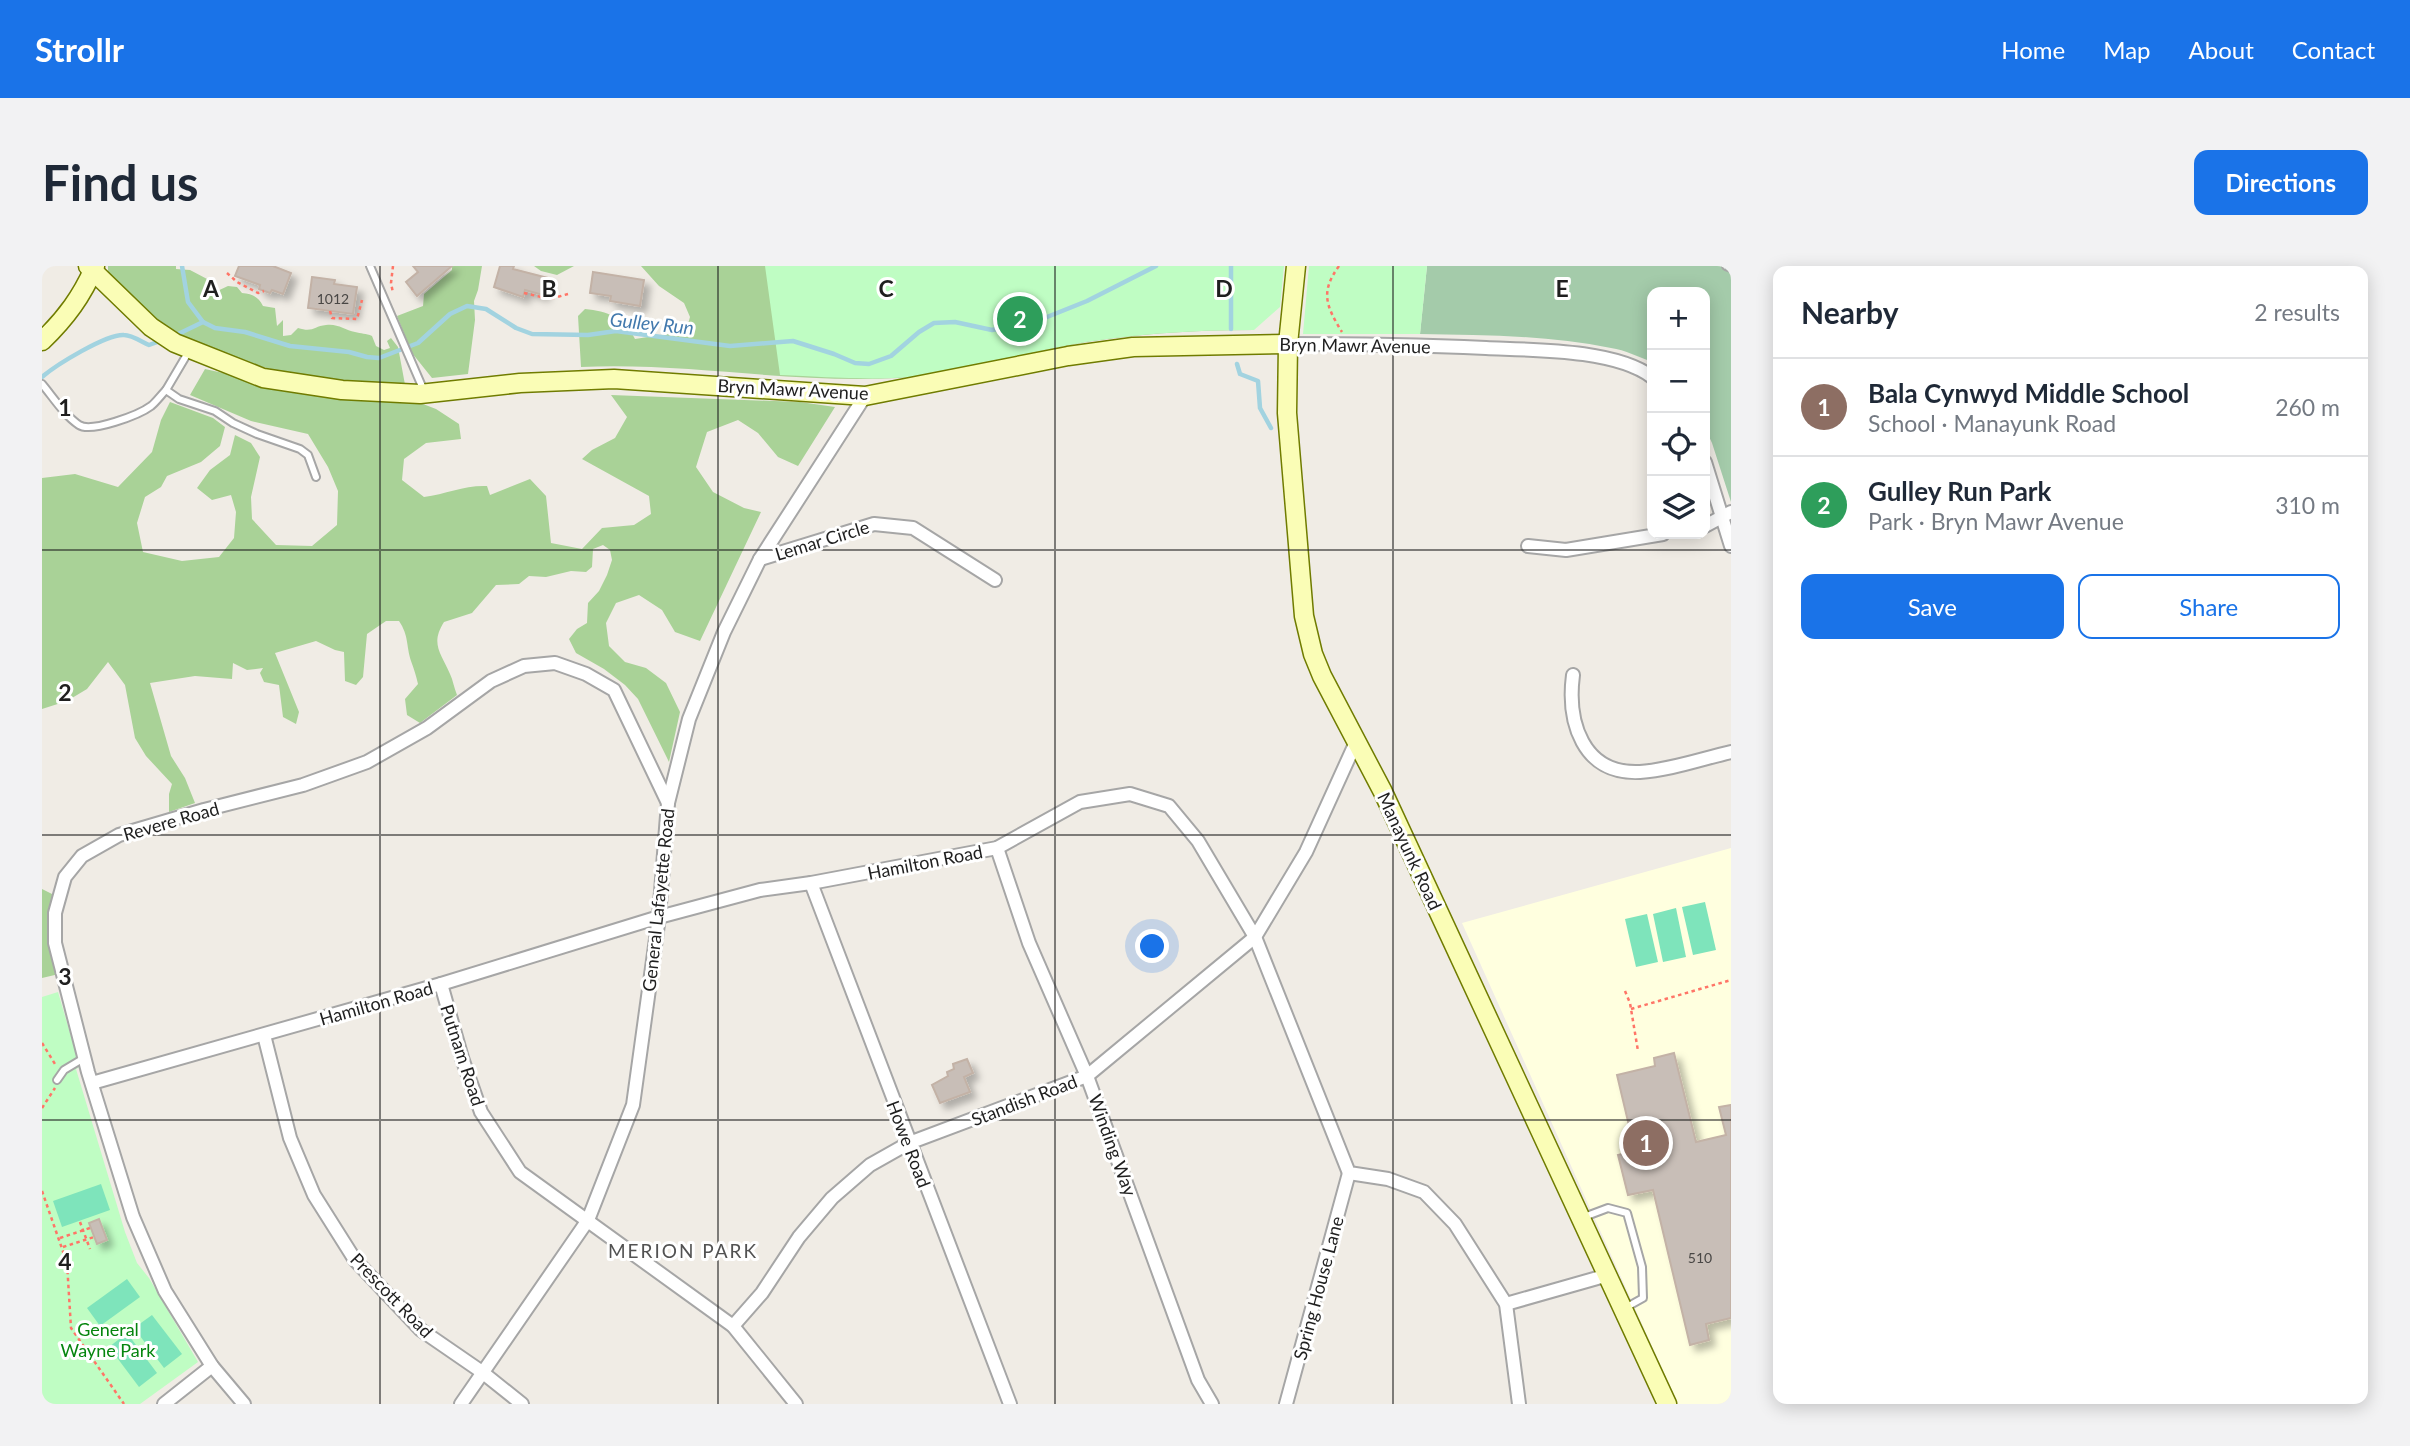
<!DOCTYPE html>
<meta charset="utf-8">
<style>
:root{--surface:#fff;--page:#f2f2f3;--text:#1f2937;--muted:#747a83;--line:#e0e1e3;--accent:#1a73e8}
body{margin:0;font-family:Lato,sans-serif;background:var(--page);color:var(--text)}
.controls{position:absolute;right:21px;top:21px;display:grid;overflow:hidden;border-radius:14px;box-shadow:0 4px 18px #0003}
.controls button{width:63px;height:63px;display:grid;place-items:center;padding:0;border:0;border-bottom:2px solid var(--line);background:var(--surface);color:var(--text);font:35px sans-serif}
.you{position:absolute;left:1111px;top:681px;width:24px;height:24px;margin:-18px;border:5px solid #fff;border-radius:50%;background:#1a73e8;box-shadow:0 0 0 10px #1a73e833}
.badge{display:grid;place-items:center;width:46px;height:46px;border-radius:50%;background:var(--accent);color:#fff;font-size:23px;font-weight:700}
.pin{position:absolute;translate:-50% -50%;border:4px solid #fff;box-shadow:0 2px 7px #0006}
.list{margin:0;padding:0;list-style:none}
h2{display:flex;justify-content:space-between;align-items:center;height:91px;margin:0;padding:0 28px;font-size:30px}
h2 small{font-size:23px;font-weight:400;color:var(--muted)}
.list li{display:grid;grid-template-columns:46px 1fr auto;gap:21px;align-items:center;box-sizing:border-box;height:98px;padding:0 28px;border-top:2px solid var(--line)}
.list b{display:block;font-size:26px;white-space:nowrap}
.list p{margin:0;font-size:23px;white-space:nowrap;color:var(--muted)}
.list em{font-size:23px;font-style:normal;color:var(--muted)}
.actions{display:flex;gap:14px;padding:21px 28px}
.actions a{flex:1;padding:16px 0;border:2px solid var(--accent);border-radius:14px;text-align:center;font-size:24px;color:var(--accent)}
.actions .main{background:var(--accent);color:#fff}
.icon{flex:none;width:38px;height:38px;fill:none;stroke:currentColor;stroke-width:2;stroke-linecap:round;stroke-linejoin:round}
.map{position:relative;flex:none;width:1689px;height:1138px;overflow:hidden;border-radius:14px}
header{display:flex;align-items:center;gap:42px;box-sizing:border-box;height:98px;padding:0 35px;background:var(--accent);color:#fff}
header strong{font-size:33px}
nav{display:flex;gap:38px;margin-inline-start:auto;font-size:24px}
.intro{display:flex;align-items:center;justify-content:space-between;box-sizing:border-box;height:168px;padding:0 42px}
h1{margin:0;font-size:49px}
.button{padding:18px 32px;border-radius:14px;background:var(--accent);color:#fff;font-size:24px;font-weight:700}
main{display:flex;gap:42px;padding:0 42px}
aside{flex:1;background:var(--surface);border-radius:14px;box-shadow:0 4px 18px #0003}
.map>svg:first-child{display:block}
.education{fill:#ffffdf}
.forest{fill:#a9d297}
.cemetery{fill:#a4cbaa}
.park{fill:#bffdc3}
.pitch{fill:#7ee4bb}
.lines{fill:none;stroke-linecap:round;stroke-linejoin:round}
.stream{stroke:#a2d3e0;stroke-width:4.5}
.building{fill:#c8beb7;stroke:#c3b2a6;stroke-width:2;filter:url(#shadow)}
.lane-casing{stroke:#a6a6a6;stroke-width:10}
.street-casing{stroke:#a6a6a6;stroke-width:16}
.secondary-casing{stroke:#707c00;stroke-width:21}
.path{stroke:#ff7567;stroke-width:2.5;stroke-dasharray:3.5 3.5;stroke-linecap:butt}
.lane{stroke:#fff;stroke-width:6}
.street{stroke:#fff;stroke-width:12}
.secondary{stroke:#fafdb6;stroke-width:18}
.grid{fill:none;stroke:#1f1f1f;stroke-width:2;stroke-opacity:0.55}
.labels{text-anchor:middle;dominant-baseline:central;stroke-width:6;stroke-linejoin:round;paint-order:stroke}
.number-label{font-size:14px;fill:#494745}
.street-label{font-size:18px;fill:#1f1f1f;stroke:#fff}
.park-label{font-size:18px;fill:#05850e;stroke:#fff}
.water-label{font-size:19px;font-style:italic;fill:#4279ad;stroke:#fff}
.neighbourhood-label{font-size:19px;letter-spacing:2px;fill:#525252;stroke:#fff}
.grid-label{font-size:23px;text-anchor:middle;font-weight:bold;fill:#1f1f1f;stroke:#fff;stroke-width:6;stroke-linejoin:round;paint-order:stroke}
</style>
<header>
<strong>Strollr</strong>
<nav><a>Home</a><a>Map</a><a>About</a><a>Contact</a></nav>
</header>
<div class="intro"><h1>Find us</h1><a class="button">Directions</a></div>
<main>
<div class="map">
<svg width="1689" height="1138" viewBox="0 0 1689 1138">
<defs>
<filter id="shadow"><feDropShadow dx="6" dy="6" stdDeviation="3.5" flood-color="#0004"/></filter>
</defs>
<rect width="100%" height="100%" fill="#f0ece5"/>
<!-- education -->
<path class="education" d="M1689 582V1138H1636L1420 657Z"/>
<!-- forest -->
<g class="forest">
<path d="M66 0H134V3L148 4 167 14 168 25 171 27 186 20 195 21 200 27C210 28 216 30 221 40L233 42 235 60 241 54V70L249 69 256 62C271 67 272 60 284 59 295 57 303 64 313 66 319 68 324 67 330 70L334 80 342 84 348 82 345 75 349 72 356 81 364 124C277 115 182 103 109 51 93 40 79 23 66 10Z"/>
<path d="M410 0H440L436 24 432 35 433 54 426 108 390 112 370 87 355 50 381 40 382 28 410 4Z"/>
<path d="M492 0H532L515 9 499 5Z"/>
<path d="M599 0H1210L1212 64C1149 64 1085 68 1022 80 967 90 913 108 856 112 750 118 644 96 539 101L536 50 543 43C565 45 583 52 593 73L644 65 648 51 642 37 617 20Z"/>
<path d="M163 103 299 133 381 138 394 143 417 158 419 173 384 177 362 193 360 214 382 231C404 228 423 219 445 220L448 229 488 213 504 230 509 277 540 283 560 262 592 259 609 248 607 230 540 193 550 184 573 172 585 151 569 129 758 136 793 141 756 200 736 191 716 167 696 154 665 166 654 201 671 226 702 242 719 246 658 375 633 366 620 344 597 329 574 337 564 357 567 380 583 396 604 402 624 417 638 446 627 496 596 433 583 419 562 403 534 387 527 373 535 363 545 357 546 337 557 325 565 309 570 294 568 284 561 279 551 283 550 301 544 306 529 305 504 311 487 310 477 318 454 319 430 347 402 356C388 378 399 387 408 408 411 414 412 422 415 429L378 457 365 449 363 433 376 418C374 409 372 403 369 395 364 379 367 370 357 355H344L325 368 321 411 314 419 303 415 302 386 293 384 274 375 233 387 257 446 254 458 241 451 237 419 222 416 218 407 221 402 205 404 191 397 190 413 153 410 108 417 129 490 143 512 153 537 127 546V528L130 518 104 490 93 472 83 419 66 396 45 423 25 435 0 443V212L33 208 76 221 110 186 119 154 128 136 171 152 183 161 178 180 159 196 125 210 119 221 103 231 95 257 101 286 140 295 177 291 192 272 194 246 189 229 170 234 155 222 168 204 188 189 193 169 209 177 218 191 209 231 210 253 234 279 270 280 295 259 296 225 286 201 266 168 209 155 148 129Z"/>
<path d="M0 623 12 629 17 708 0 712Z"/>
</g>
<!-- cemetery -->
<path class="cemetery" d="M1385 0H1689V236L1670 177 1663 162V26H1610V96C1597 91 1583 84 1569 82 1506 69 1441 69 1378 68Z"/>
<!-- park -->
<g class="park">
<path d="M723 0H1242L1238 41 1212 64C1148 64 1084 68 1022 80 974 89 929 104 881 110 834 115 785 111 738 109Z"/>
<path d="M1267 0H1385L1378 68H1261Z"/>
<path d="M16 726 38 801 34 803 83 966 95 997 107 1012 156 1096 98 1138H0V731Z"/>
</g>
<!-- pitch -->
<g class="pitch">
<path d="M1663 636 1674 684 1651 689 1640 641Z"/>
<path d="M1634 642 1644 691 1621 696 1611 648Z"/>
<path d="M1605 648 1616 696 1594 701 1583 653Z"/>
<path d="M59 918 68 944 20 961 11 935Z"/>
<path d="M85 1013 98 1031 58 1060 45 1042Z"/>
<path d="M110 1049 140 1088 122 1102 92 1062Z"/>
<path d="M85 1067 115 1107 97 1121 67 1081Z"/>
</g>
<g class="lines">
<!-- stream -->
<g class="stream">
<path d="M140 0 146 36 161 56 173 62 203 66 248 80 307 86 325 91 337 92 376 77 408 48 425 40 444 43 474 62 490 68 546 69 574 65 688 80 751 75 792 88 813 97 827 98 849 90 877 66 892 57 913 56 950 64 995 55 1045 35 1114 0"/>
<path d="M1189 0V63"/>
<path d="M132 70 161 56"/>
<path d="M1195 98 1198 108 1216 115 1218 142 1229 162"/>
<path d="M0 111C14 99 64 68 82 69 90 69 100 76 107 79L121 74"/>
</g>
</g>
<!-- building -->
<g class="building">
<path d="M197 0H231L249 7 241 28 230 24 228 27 217 23 218 19 193 10Z"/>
<path d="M371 0H410L375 30 364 16 376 6Z"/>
<path d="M458 0H472L471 3 506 12 501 29 483 24 481 31 452 21Z"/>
<path d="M551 6 602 14 598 40 568 35 569 30 548 27Z"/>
<path d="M270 11 293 14 292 18 315 21 311 48 266 42Z"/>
<path d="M1632 787 1654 876 1684 869 1677 841 1689 839V1052L1664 1058 1667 1074 1648 1079 1611 924 1586 929 1576 889 1593 885 1575 809 1613 800 1612 792Z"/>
<path d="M925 793 931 807 922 811 928 826 898 837 890 819 906 810 905 806 912 803 911 798Z"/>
<path d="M57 953 65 974 55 978 47 957Z"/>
</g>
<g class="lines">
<!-- lane casing -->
<g class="lane-casing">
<g id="lane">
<path d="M328 0 382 125"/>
<path d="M1684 0 1689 2"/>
<path d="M147 85 124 124 137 133 173 145 191 157 215 168 258 183 266 189 274 211"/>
<path d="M0 118C11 131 22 149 37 159 49 167 97 149 109 140 114 136 119 129 124 124"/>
<path d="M15 814 22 804 42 792"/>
<path d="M1542 951 1566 942 1585 947 1600 1001 1601 1032 1583 1042"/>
</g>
</g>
<!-- street casing -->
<g class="street-casing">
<g id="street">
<path d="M1246 78C1312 78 1378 79 1444 82 1490 84 1573 83 1610 111"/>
<path d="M1663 196 1689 280"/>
<path d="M1663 260 1689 246"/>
<path d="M1486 280 1524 284 1621 268"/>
<path d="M718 293 832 258 871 262 953 314"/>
<path d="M1531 409C1525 455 1540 509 1598 506 1628 504 1659 493 1689 486"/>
<path d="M955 582 987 677 1045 810 1156 1114 1170 1138"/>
<path d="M769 617 968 1138"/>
<path d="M399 718 420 792 439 846 478 906 691 1060 754 1138"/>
<path d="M222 769 248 872 272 929 313 994 379 1064 440 1106 480 1138"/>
<path d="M50 817 399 718 617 651 718 624 769 617 955 582 1038 536 1088 528 1127 540 1156 575 1213 671 1307 907 1346 913 1382 926 1413 958 1464 1038 1477 1138"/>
<path d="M1464 1038 1566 1009"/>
<path d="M691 1060 720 1027 757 971 790 932 828 899 867 877 1045 810 1213 671 1264 586 1314 476"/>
<path d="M122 1138 170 1100"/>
<path d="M202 1138 170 1100 123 1025 91 951 46 806 13 677V647L23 611 40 590 77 569 162 544 261 519 325 496 385 462 449 415 482 400 513 397 544 408 572 424 626 537"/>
<path d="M419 1138 546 954 591 839 617 651 626 537 647 453 682 366 718 293 823 130"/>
<path d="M1244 1138 1307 907"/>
</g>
</g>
<!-- secondary casing -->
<g class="secondary-casing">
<g id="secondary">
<path d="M46 0 109 61 133 77 221 112 300 124 378 128 478 117 572 113 823 130 1026 90 1091 81 1246 78"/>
<path d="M1254 0 1246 78 1245 147 1262 350 1271 388 1280 410 1341 526 1625 1138"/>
<path d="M0 75C24 52 40 30 53 0"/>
</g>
</g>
<!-- path -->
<g class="path">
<path d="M351 0 349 17 351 27"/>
<path d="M1297 0C1278 26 1284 40 1300 66"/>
<path d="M185 7 195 16 216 27 222 25"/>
<path d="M482 27 508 33 526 28"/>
<path d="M288 45 290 52 315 53 320 34"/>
<path d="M1583 725 1588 737 1596 785"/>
<path d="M1589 743 1689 714"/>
<path d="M0 777 13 798"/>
<path d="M0 842 13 822"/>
<path d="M0 925 25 997 29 1062 82 1138"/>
<path d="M38 956 48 983"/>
<path d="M18 972 48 962"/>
<path d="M21 981 52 971"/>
</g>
<!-- lane -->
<use href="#lane" class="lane"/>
<!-- street -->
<use href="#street" class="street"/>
<!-- secondary -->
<use href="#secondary" class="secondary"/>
</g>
<!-- grid -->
<path class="grid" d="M338 0V1138M676 0V1138M1013 0V1138M1351 0V1138M0 284H1689M0 569H1689M0 854H1689"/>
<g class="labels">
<!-- number labels -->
<g class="number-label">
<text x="291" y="32">1012</text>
<text x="1658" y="991">510</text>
</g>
<!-- street labels -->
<g class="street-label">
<text transform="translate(1313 79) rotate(1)">Bryn Mawr Avenue</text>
<text transform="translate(751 123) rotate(3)">Bryn Mawr Avenue</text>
<text transform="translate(780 274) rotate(-17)">Lemar Circle</text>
<text transform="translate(129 555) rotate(-16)">Revere Road</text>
<text transform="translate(1368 585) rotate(65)">Manayunk Road</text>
<text transform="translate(883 596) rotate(-11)">Hamilton Road</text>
<text transform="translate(616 634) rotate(-84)">General Lafayette Road</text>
<text transform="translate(334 737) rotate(-16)">Hamilton Road</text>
<text transform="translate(421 789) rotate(72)">Putnam Road</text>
<text transform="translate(982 834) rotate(-21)">Standish Road</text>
<text transform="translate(867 878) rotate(69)">Howe Road</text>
<text transform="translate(1071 879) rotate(70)">Winding Way</text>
<text transform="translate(1276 1022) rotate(-75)">Spring House Lane</text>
<text transform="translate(350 1029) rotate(46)">Prescott Road</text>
</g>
<!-- park labels -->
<g class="park-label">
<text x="66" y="1063">General<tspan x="66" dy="21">Wayne Park</tspan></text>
</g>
<!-- water labels -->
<g class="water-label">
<text transform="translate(610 57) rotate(6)">Gulley Run</text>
</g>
<!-- neighbourhood labels -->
<g class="neighbourhood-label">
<text x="641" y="984">MERION PARK</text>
</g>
</g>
<g class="grid-label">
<text x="169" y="31">A</text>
<text x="507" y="31">B</text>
<text x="844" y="31">C</text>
<text x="1182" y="31">D</text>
<text x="1520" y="31">E</text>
<text x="23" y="150">1</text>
<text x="23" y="435">2</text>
<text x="23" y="719">3</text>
<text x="23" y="1004">4</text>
</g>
</svg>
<div class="controls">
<button>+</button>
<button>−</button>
<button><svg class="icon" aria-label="locate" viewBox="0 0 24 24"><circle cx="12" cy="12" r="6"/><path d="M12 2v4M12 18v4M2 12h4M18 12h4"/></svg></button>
<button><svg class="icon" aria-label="layers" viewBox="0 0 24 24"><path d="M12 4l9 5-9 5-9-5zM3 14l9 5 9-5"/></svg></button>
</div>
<div class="you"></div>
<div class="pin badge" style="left:1604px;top:877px;background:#8d6e63">1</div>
<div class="pin badge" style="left:978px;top:53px;background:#2e9e5b">2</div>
</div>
<aside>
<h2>Nearby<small>2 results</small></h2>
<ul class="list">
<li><span class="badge" style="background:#8d6e63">1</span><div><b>Bala Cynwyd Middle School</b><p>School · Manayunk Road</p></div><em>260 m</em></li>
<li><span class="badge" style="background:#2e9e5b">2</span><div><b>Gulley Run Park</b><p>Park · Bryn Mawr Avenue</p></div><em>310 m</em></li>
</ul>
<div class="actions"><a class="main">Save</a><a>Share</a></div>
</aside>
</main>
